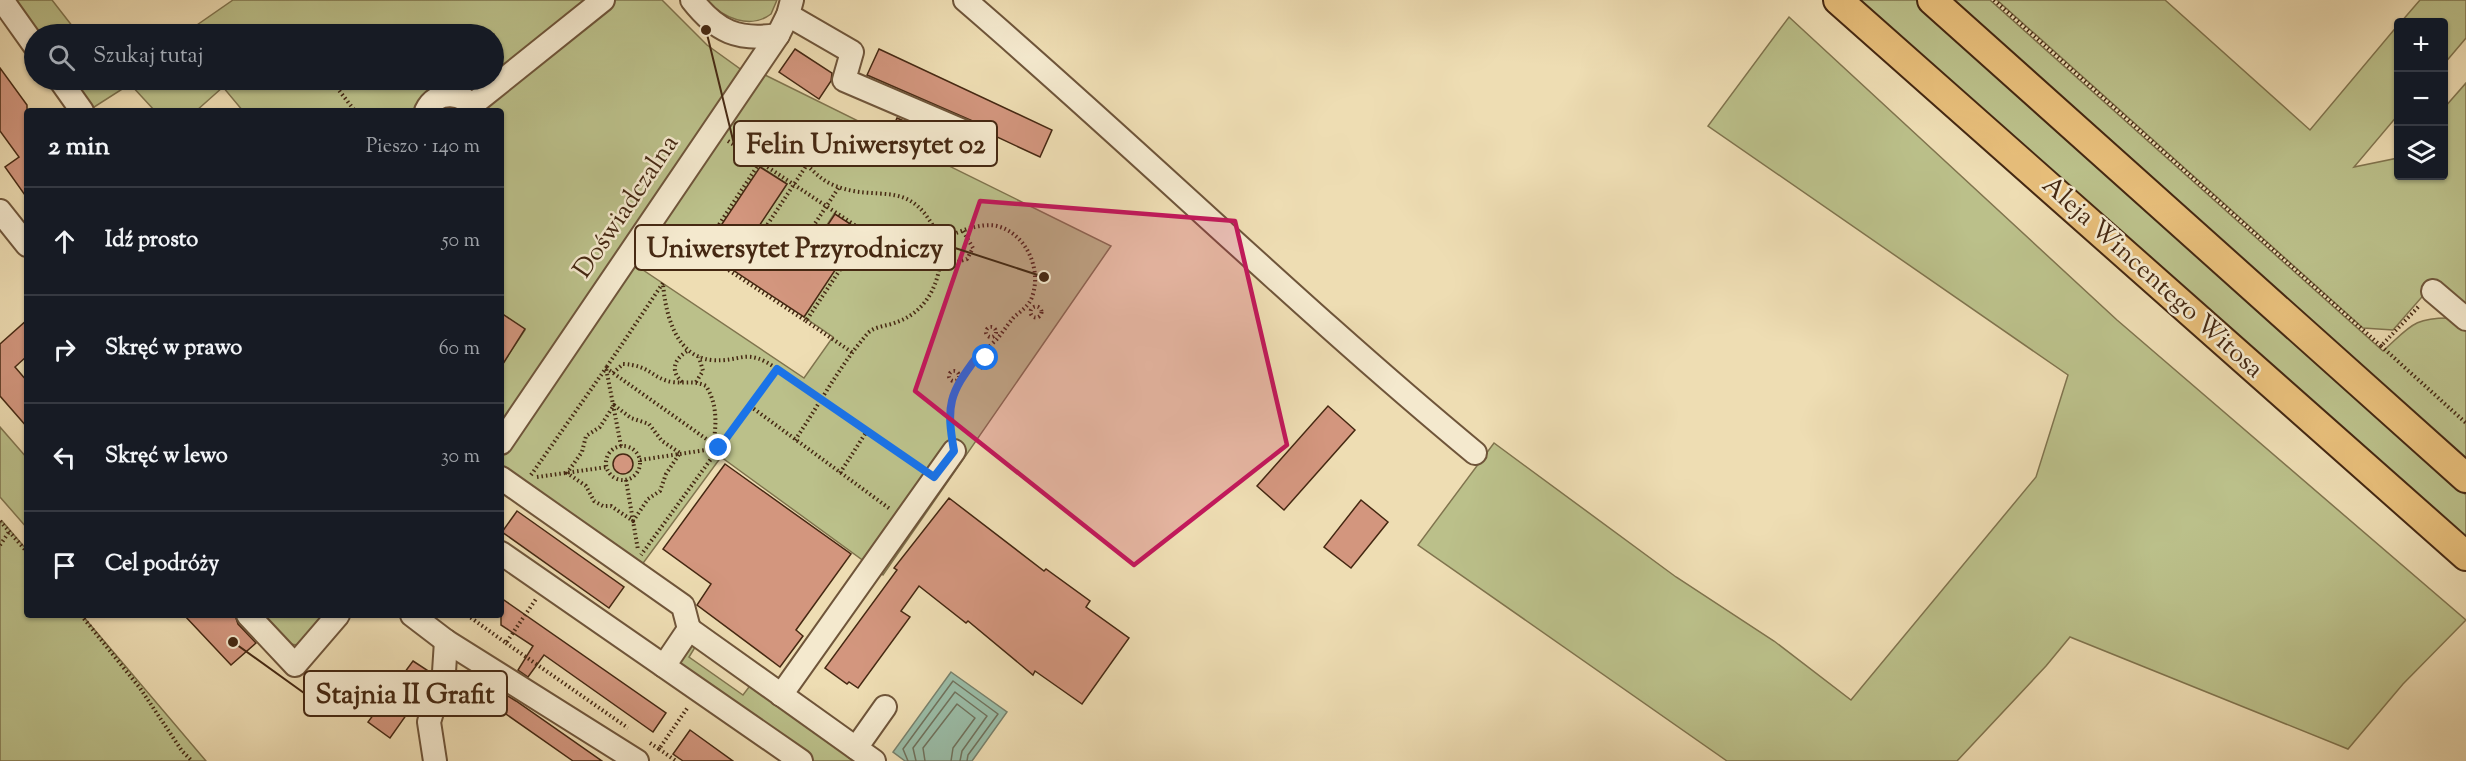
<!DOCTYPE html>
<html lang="pl">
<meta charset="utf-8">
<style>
:root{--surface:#171b24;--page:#242831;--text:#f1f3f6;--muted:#9ea1a6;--line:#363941}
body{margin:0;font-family:"Sorts Mill Goudy",serif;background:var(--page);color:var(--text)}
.controls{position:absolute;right:18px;top:18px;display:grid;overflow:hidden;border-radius:6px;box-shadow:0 2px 4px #0004}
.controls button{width:54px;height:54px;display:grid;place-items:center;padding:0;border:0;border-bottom:2px solid var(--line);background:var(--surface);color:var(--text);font:30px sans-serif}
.stop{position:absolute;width:18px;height:18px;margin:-14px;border:4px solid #1a73e8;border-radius:50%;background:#fff}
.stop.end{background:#1a73e8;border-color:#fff;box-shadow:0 2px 6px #0008}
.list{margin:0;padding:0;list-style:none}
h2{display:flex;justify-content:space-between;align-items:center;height:78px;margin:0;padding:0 24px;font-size:26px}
h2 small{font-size:20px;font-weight:400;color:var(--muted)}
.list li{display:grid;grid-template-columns:39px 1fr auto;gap:18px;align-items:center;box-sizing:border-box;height:108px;padding:0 24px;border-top:2px solid var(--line)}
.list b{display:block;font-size:22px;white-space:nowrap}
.list em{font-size:20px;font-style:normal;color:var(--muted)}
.icon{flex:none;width:33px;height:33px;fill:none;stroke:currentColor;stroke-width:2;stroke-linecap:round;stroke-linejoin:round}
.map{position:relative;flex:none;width:2466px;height:761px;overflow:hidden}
.search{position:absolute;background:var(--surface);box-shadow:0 2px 4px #0004;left:24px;top:24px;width:480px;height:66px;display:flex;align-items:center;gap:15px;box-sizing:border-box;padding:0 21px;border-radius:33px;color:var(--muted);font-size:22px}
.panel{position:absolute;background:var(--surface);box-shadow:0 2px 4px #0004;left:24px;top:108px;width:480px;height:510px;border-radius:6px}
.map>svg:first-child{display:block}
.green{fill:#bbc08a;stroke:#80744e;stroke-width:1.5}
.water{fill:#9abda8;stroke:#78816c;stroke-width:1.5}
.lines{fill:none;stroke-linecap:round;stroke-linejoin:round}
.shore{stroke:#70725d;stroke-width:1.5}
.building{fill:#d3967e;stroke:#452812;stroke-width:1.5}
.minor-casing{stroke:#6f553a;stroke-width:26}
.major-casing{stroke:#452812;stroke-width:32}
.path{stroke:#452812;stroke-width:4;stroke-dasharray:1.5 3;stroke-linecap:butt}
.minor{stroke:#f4e9ce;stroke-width:22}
.major{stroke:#e7be7a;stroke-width:28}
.route{stroke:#1a73e8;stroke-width:8}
.marked{fill:#c2185b;fill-opacity:0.2;stroke:#c2185b;stroke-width:4.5;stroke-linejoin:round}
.labels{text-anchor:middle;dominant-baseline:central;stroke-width:5;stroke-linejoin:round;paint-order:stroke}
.street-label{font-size:26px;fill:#452812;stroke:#f4e9ce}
.leader{fill:none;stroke:#452812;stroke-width:2}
.callout-dot{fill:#452812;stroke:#f4e9ce;stroke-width:2}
.callout{fill:#f4e9ce;stroke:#452812;stroke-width:2}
.callout-label{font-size:27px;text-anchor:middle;font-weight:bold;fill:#452812}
</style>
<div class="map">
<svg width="2466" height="761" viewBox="0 0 2466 761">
<rect width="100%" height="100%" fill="#eeddb3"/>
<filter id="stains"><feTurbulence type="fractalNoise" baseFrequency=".00333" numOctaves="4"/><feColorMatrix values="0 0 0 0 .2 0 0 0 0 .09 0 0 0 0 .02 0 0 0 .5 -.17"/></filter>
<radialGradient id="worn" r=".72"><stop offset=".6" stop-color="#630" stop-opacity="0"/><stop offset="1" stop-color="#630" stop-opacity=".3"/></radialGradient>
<!-- green -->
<g class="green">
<path d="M0 0H52L73 27 110 34H34V61L0 16Z"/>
<path d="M233 0H662L707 45 743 71 501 428V366L525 330 501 313V111H243L223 87 196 111H155L130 84 88 111H72L48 80H494V34H184Z"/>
<path d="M707 0H777L771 14C750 30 723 18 707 0Z"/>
<path d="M1856 0H1917L2466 495V540Z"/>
<path d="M1948 0H1990L2383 351C2410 327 2413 317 2452 318L2466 330V461Z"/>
<path d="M1997 0H2165L2310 130 2398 25V115L2354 167 2398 158V176H2444V108L2466 83V308L2435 282 2393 330 2363 328Z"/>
<path d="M2420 0H2466V38L2444 64V22H2401Z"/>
<path d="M1789 17 2117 320 2466 620 2403 684 2348 749 2070 637 2046 666 1957 761H1727L1418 545 1494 443 1676 577 1774 641 1851 700 2036 477 2068 375 1708 126Z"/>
<path d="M763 74 1111 246 883 575 721 457 641 566 501 466V457L634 264 804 378 833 337 804 317 860 231 834 214 798 270 751 238 787 184 761 167 704 251 661 222Z"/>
<path d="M0 427 27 458V528L0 497Z"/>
<path d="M2 521 27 550V615H82L206 761H0V524Z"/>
<path d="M258 615H329L299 645 288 644Z"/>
<path d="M697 644 689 657 743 695 752 683 863 761H812L674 665 688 645Z"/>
</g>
<!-- water -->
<path class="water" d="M951 672 1007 712 972 761H905L893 752Z"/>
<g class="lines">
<!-- shore -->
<g class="shore">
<path d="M908 761 903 749 953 681 998 714 968 755 967 761"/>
<path d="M916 761 913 748 955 692 987 716 962 751 960 761"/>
<path d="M925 761 923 748 957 704 975 718 953 748 951 761"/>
</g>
</g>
<!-- building -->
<g class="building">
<path d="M795 49 832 73 831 81 819 99 779 72Z"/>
<path d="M879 49 1052 130 1040 157 997 137 989 128 867 75Z"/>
<path d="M0 68 27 105V198L5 167 19 157 0 131Z"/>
<path d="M897 118 953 142 946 158 891 132Z"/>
<path d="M760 167 787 184 751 238 798 270 835 214 861 231 804 317 704 251Z"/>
<path d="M501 313 525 329 501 367Z"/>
<path d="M27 320V356L15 367 27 381V427L0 396V344Z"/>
<path d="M1328 406 1355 430 1284 510 1257 486Z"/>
<circle cx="623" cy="464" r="10"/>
<path d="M725 464 851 554 796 630 803 636 780 667 697 605 711 584 663 549Z"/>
<path d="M949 498 1044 571 1046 569 1090 601 1086 607 1129 638 1082 704 1035 671 1033 675 968 621 966 623 919 586 901 611 910 617 858 688 849 682 847 684 825 668 897 570 894 568Z"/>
<path d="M1361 500 1388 522 1351 568 1324 547Z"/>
<path d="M517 511 624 587 609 608 502 532Z"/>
<path d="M501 598 666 713 653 732 544 655 528 677 518 670 533 646 501 625Z"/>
<path d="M184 615H235L238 624 256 643 231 665Z"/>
<path d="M413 661 430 672 424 690 390 738 368 722Z"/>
<path d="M471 673 516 701 602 761H573L463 684Z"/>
<path d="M690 730 733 761H683L673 754Z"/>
</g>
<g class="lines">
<!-- minor casing -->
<g class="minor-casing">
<g id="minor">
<path d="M2 0 34 45"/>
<path d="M692 0C717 32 738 41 778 35"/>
<path d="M965 0C1137 148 1300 308 1475 453"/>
<path d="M788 15 852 52 844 80 984 140"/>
<path d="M60 80 82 111"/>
<path d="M472 105 603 0"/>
<path d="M426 111C436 89 465 91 475 111"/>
<path d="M0 211 27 245"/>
<path d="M2433 291 2466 319"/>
<path d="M501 443 778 35 788 15 792 0"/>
<path d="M501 478 683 606 689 629"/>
<path d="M501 553 801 761"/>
<path d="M248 615 295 665 338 615"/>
<path d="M412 615 446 641 637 761"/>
<path d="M664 666 689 629 874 761"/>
<path d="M781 695 954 451"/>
<path d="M856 748 885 707"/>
<path d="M435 761 429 722 444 672 446 641"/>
</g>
</g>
<!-- major casing -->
<g class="major-casing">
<g id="major">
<path d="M1838 0 2466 556"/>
<path d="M1932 0 2466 478"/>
</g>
</g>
<!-- path -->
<g class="path">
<path d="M1994 0 2381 346 2420 305"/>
<path d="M331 80 355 111"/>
<path d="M728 141 760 162"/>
<path d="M760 162 865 232 806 321 701 252Z"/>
<path d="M763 164 772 150 784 147C802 155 812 175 831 184 879 206 910 172 940 240"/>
<path d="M760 236 806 166"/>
<path d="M941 255 957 262 967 259 973 248 963 231"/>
<path d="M793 257 839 187"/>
<circle cx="1036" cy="312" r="5.5"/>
<path d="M806 321 853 353"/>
<circle cx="991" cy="332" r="5"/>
<path d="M2381 346 2466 423"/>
<circle cx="984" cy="363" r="5"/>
<circle cx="954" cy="376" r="5"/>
<path d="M613 373 623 364C650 365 653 379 672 382 685 384 694 380 706 386 717 403 717 424 713 444"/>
<path d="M682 382C669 370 675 358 689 350"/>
<path d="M696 382 703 371 699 357"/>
<path d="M614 405 631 418 649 424 662 441 680 453 666 474 660 491 648 499 633 521 611 506H603L594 501 586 486 567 473 582 452 586 436 600 427Z"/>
<path d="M750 406 890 509"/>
<path d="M795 440C819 405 840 365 868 333 875 326 888 326 897 322 931 310 944 274 940 240 955 233 980 222 997 226 1027 234 1042 270 1032 297 1029 306 1021 311 1014 317 1008 324 1003 332 997 339 969 366 944 390 951 432"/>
<path d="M621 446 606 368 663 283C665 312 675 356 711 360 742 363 745 346 777 369"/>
<circle cx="623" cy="463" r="17"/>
<path d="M640 460 719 448 641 555"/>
<path d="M840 473 867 431"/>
<path d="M531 475 606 368 719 448 777 369 920 467"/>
<path d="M537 477 607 467"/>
<path d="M626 480 638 550"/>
<path d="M0 521 27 552"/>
<path d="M0 545 9 532"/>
<path d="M81 615 140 688 182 751 192 761"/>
<path d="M467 615 506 643 536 599"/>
<path d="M506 643 628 728"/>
<path d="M650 743 659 749 688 707"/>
<path d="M659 749 676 761"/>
</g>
<!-- minor -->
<use href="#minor" class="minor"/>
<!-- major -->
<use href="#major" class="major"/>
</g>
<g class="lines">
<!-- route -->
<path class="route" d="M719 448 777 369 934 477 954 451C946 405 949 394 977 357L980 360 986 358"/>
</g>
<!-- marked area -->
<path class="marked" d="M980 201 1235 221 1287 445 1134 565 915 391Z"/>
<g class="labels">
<!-- street labels -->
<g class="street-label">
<text transform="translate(627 207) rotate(-56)">Doświadczalna</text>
<text transform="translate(2152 278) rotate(42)">Aleja Wincentego Witosa</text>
</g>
</g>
<!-- callouts -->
<path class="leader" d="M706 30L734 144M1044 277L955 248M233 642L304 693"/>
<g class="callout-dot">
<circle cx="706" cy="30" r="6"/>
<circle cx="1044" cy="277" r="6"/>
<circle cx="233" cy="642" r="6"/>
</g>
<g class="callout">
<rect x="734" y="121" width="263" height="45" rx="6"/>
<rect x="635" y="225" width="320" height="45" rx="6"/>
<rect x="304" y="671" width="203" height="45" rx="6"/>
</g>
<g class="callout-label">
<text x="866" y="153">Felin Uniwersytet 02</text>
<text x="795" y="257">Uniwersytet Przyrodniczy</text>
<text x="405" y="703">Stajnia II Grafit</text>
</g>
<rect width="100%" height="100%" filter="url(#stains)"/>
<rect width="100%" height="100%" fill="url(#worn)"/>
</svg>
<div class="controls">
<button>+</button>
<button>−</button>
<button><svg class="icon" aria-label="layers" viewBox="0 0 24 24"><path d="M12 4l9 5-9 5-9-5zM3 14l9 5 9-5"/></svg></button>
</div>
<div class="stop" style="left:986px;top:358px"></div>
<div class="stop end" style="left:719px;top:448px"></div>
<div class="search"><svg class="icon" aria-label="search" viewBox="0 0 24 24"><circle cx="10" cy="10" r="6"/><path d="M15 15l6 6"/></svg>Szukaj tutaj</div>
<section class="panel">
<h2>2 min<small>Pieszo · 140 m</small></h2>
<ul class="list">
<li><svg class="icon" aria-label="ahead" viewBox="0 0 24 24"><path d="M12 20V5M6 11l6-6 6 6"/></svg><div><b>Idź prosto</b></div><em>50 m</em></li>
<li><svg class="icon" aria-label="right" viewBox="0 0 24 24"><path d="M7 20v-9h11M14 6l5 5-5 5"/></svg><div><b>Skręć w prawo</b></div><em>60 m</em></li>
<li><svg class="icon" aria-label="left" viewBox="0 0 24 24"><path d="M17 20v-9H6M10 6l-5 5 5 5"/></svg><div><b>Skręć w lewo</b></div><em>30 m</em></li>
<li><svg class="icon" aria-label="arrive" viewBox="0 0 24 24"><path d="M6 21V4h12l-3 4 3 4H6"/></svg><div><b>Cel podróży</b></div></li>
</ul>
</section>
</div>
